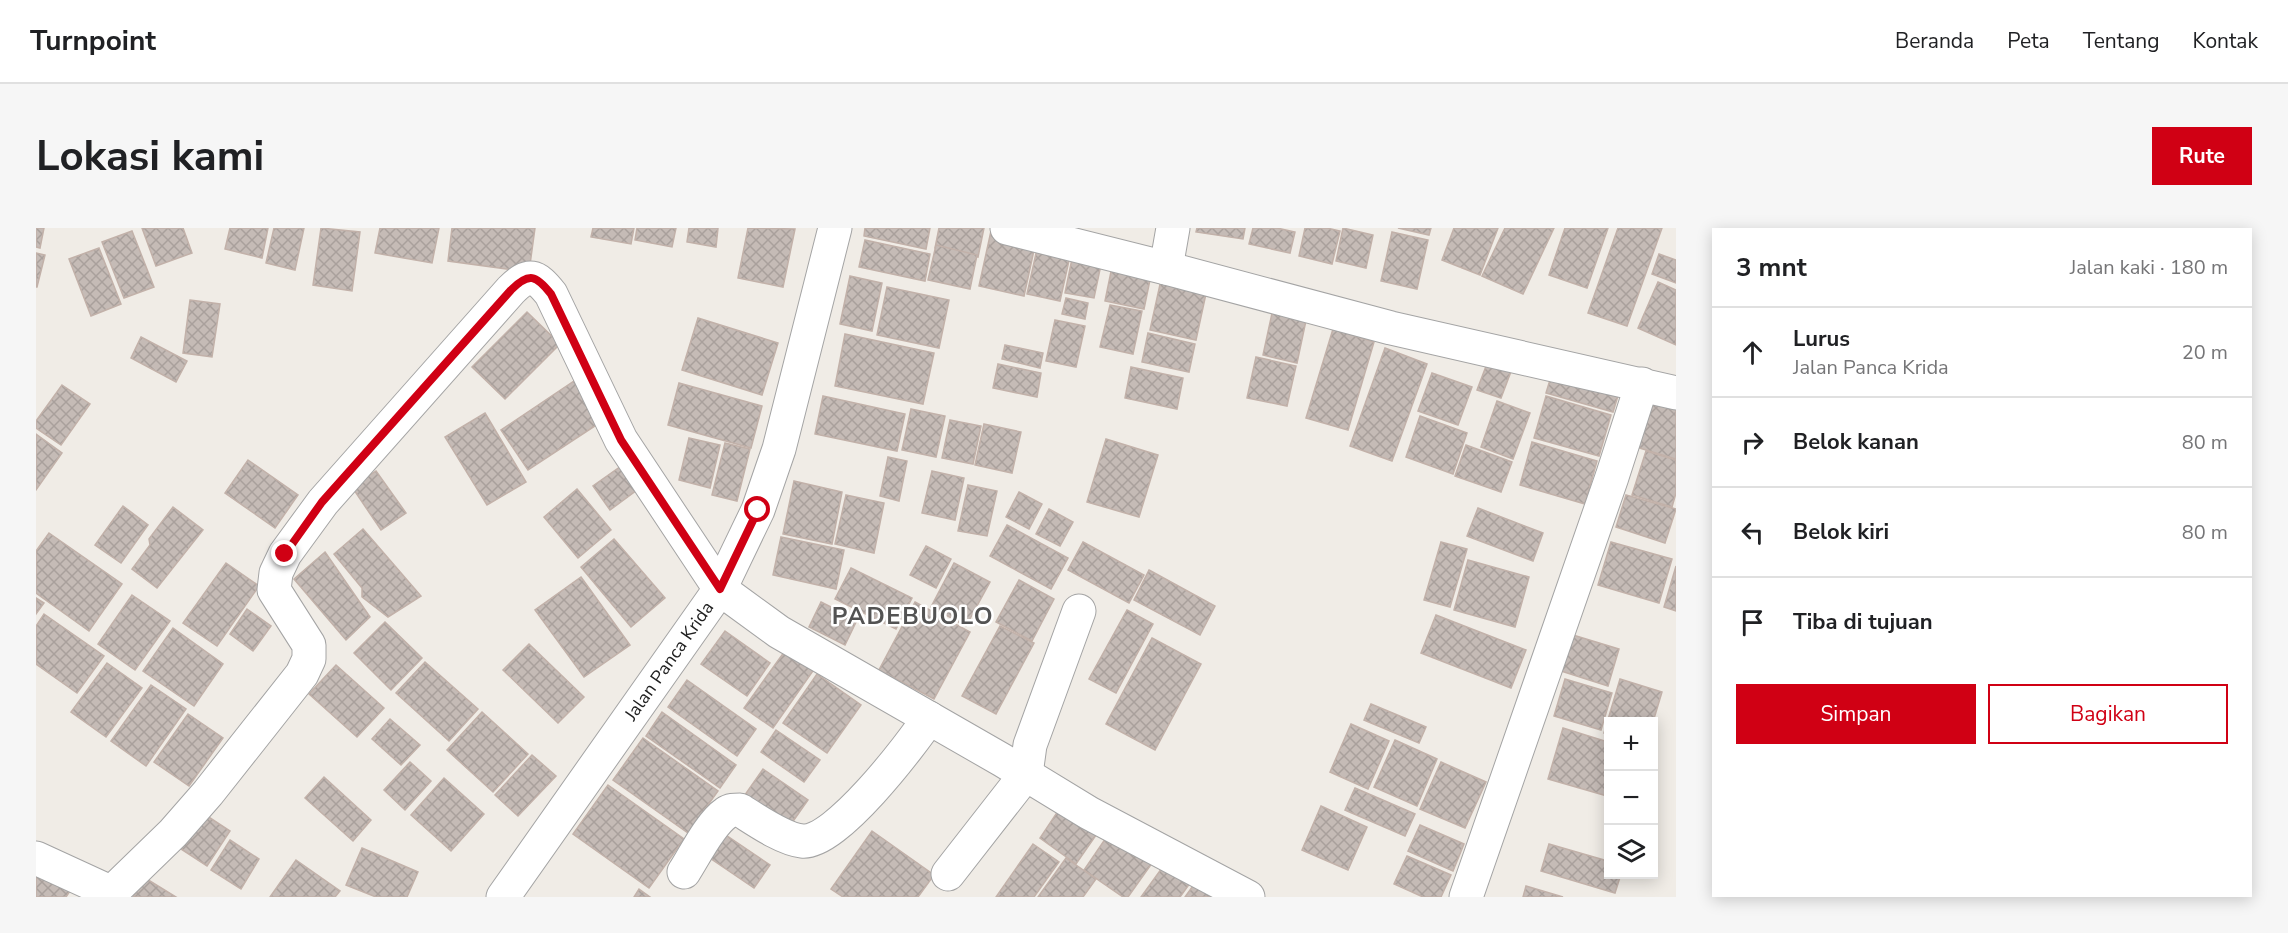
<!DOCTYPE html>
<html lang="id">
<meta charset="utf-8">
<style>
:root{--surface:#fff;--page:#f6f6f6;--text:#202124;--muted:#757577;--line:#e0e0e0;--accent:#d00014}
body{margin:0;font-family:"Nunito Sans",sans-serif;background:var(--page);color:var(--text)}
.controls{position:absolute;right:18px;bottom:18px;display:grid;overflow:hidden;border-radius:0px;box-shadow:0 3px 15px #0003}
.controls button{width:54px;height:54px;display:grid;place-items:center;padding:0;border:0;border-bottom:2px solid var(--line);background:var(--surface);color:var(--text);font:30px sans-serif}
.stop{position:absolute;width:18px;height:18px;margin:-14px;border:4px solid #d00014;border-radius:50%;background:#fff}
.stop.end{background:#d00014;border-color:#fff;box-shadow:0 2px 6px #0008}
.list{margin:0;padding:0;list-style:none}
h2{display:flex;justify-content:space-between;align-items:center;height:78px;margin:0;padding:0 24px;font-size:26px}
h2 small{font-size:20px;font-weight:400;color:var(--muted)}
.list li{display:grid;grid-template-columns:39px 1fr auto;gap:18px;align-items:center;box-sizing:border-box;height:90px;padding:0 24px;border-top:2px solid var(--line)}
.list b{display:block;font-size:22px;white-space:nowrap}
.list p{margin:0;font-size:20px;white-space:nowrap;color:var(--muted)}
.list em{font-size:20px;font-style:normal;color:var(--muted)}
.actions{display:flex;gap:12px;padding:18px 24px}
.actions a{flex:1;padding:14px 0;border:2px solid var(--accent);border-radius:0px;text-align:center;font-size:21px;color:var(--accent)}
.actions .main{background:var(--accent);color:#fff}
.icon{flex:none;width:33px;height:33px;fill:none;stroke:currentColor;stroke-width:2;stroke-linecap:round;stroke-linejoin:round}
.map{position:relative;flex:none;width:1640px;height:669px;overflow:hidden;border-radius:0px}
header{display:flex;align-items:center;gap:36px;box-sizing:border-box;height:84px;padding:0 30px;background:var(--surface);border-bottom:2px solid var(--line)}
header strong{font-size:28px}
nav{display:flex;gap:33px;margin-inline-start:auto;font-size:21px}
.intro{display:flex;align-items:center;justify-content:space-between;box-sizing:border-box;height:144px;padding:0 36px}
h1{margin:0;font-size:42px}
.button{padding:15px 27px;border-radius:0px;background:var(--accent);color:#fff;font-size:21px;font-weight:700}
main{display:flex;gap:36px;padding:0 36px}
aside{flex:1;background:var(--surface);border-radius:0px;box-shadow:0 3px 15px #0003}
.map>svg:first-child{display:block}
.building{fill:url(#building-cross-hatch);stroke:#c2b1a9;stroke-width:1.5}
.lines{fill:none;stroke-linecap:round;stroke-linejoin:round}
.street-casing{stroke:#a4a4a4;stroke-width:35}
.street{stroke:#fff;stroke-width:33}
.route{stroke:#d00014;stroke-width:8}
.labels{text-anchor:middle;dominant-baseline:central;stroke-width:5;stroke-linejoin:round;paint-order:stroke}
.street-label{font-size:18px;fill:#202020;stroke:#fff}
.district-label{font-size:24px;font-weight:bold;letter-spacing:1.5px;fill:#535353;stroke:#fff}
</style>
<header>
<strong>Turnpoint</strong>
<nav><a>Beranda</a><a>Peta</a><a>Tentang</a><a>Kontak</a></nav>
</header>
<div class="intro"><h1>Lokasi kami</h1><a class="button">Rute</a></div>
<main>
<div class="map">
<svg width="1640" height="669" viewBox="0 0 1640 669">
<defs>
<pattern id="building-cross-hatch" width="8" height="8" patternUnits="userSpaceOnUse" patternTransform="scale(1.5)"><rect width="8" height="8" fill="#c5bbb6"/><path d="M0 0l8 8M0 8l8-8" fill="none" stroke="#a9a09c"/></pattern>
</defs>
<rect width="100%" height="100%" fill="#f0ece6"/>
<!-- building -->
<g class="building">
<path d="M0 0H8L4 20 0 19Z"/>
<path d="M106 0H147L156 25 120 38Z"/>
<path d="M194 0H232L226 30 189 21Z"/>
<path d="M238 0H268L259 42 230 35Z"/>
<path d="M285 0 324 4 316 63 277 57Z"/>
<path d="M344 0H403L396 35 339 25Z"/>
<path d="M416 0H499L493 44 412 33Z"/>
<path d="M557 0H598L595 16 555 9Z"/>
<path d="M601 0H640L636 19 599 12Z"/>
<path d="M653 0H682L680 19 651 14Z"/>
<path d="M712 0 759 1 747 59 702 50Z"/>
<path d="M829 0H894L890 21 828 8Z"/>
<path d="M903 0H948L942 29 899 20Z"/>
<path d="M1161 0H1209L1207 11 1160 4Z"/>
<path d="M1217 0H1241L1259 4 1254 25 1213 16Z"/>
<path d="M1269 0H1291L1304 3 1296 36 1263 28Z"/>
<path d="M1307 0 1337 7 1330 40 1300 33Z"/>
<path d="M1362 0H1395L1393 7Z"/>
<path d="M1418 0H1462L1444 47 1406 32Z"/>
<path d="M1469 0H1518L1487 66 1446 48Z"/>
<path d="M1529 0H1572L1551 60 1513 47Z"/>
<path d="M1582 0H1626L1591 98 1552 85Z"/>
<path d="M96 3 118 59 88 70 66 14Z"/>
<path d="M955 3 1000 13 988 68 943 58Z"/>
<path d="M1356 4 1392 12 1381 61 1345 53Z"/>
<path d="M829 12 894 26 889 53 823 39Z"/>
<path d="M1003 12 1036 19 1024 73 991 66Z"/>
<path d="M900 17 941 27 934 61 892 52Z"/>
<path d="M63 20 85 76 55 88 33 31Z"/>
<path d="M1038 21 1067 27 1058 70 1029 65Z"/>
<path d="M0 25 9 27 1 59H0Z"/>
<path d="M1623 26 1640 32V55L1616 46Z"/>
<path d="M1077 34 1116 42 1108 81 1069 73Z"/>
<path d="M814 48 846 55 836 103 804 96Z"/>
<path d="M1125 52 1171 61 1160 112 1114 102Z"/>
<path d="M1622 54 1640 62V117L1602 100Z"/>
<path d="M851 59 913 72 903 120 841 107Z"/>
<path d="M1030 70 1052 75 1049 91 1026 86Z"/>
<path d="M154 72 184 76 176 129 147 125Z"/>
<path d="M1238 76 1272 83 1261 135 1227 127Z"/>
<path d="M1074 77 1106 83 1097 126 1064 119Z"/>
<path d="M491 84 524 116 469 171 436 139Z"/>
<path d="M662 90 742 115 726 167 646 142Z"/>
<path d="M1019 92 1049 98 1040 139 1010 133Z"/>
<path d="M1297 101 1338 114 1312 202 1270 190Z"/>
<path d="M1112 105 1159 116 1153 144 1106 134Z"/>
<path d="M809 106 898 125 887 176 799 158Z"/>
<path d="M105 109 151 133 140 154 95 130Z"/>
<path d="M969 117 1007 125 1004 140 966 131Z"/>
<path d="M1349 120 1391 136 1356 233 1314 218Z"/>
<path d="M1455 125 1479 133 1465 170 1441 162Z"/>
<path d="M1220 129 1260 138 1251 178 1211 170Z"/>
<path d="M962 136 1005 145 1001 169 957 160Z"/>
<path d="M1095 139 1147 150 1141 181 1089 170Z"/>
<path d="M1518 139 1585 158 1577 184 1510 165Z"/>
<path d="M1396 145 1436 159 1422 197 1382 183Z"/>
<path d="M541 151 568 192 492 242 465 202Z"/>
<path d="M643 155 726 178 715 220 632 197Z"/>
<path d="M26 157 54 176 25 217 0 200V193Z"/>
<path d="M1617 162 1640 169V231L1600 219Z"/>
<path d="M787 168 869 186 861 223 779 206Z"/>
<path d="M1510 168 1575 187 1563 228 1498 210Z"/>
<path d="M1461 173 1494 185 1477 231 1445 219Z"/>
<path d="M875 181 909 188 900 229 866 222Z"/>
<path d="M449 185 490 254 451 277 409 209Z"/>
<path d="M1384 188 1431 205 1417 246 1370 229Z"/>
<path d="M914 192 945 198 937 236 906 230Z"/>
<path d="M948 196 985 204 976 245 939 237Z"/>
<path d="M0 206 26 225 0 262Z"/>
<path d="M653 210 684 217 674 260 643 252Z"/>
<path d="M1070 211 1122 227 1103 289 1051 274Z"/>
<path d="M1496 214 1561 233 1549 276 1484 257Z"/>
<path d="M689 215 714 221 701 273 676 267Z"/>
<path d="M1430 217 1476 234 1465 264 1419 248Z"/>
<path d="M1610 223 1640 232V265L1636 279 1596 267Z"/>
<path d="M852 229 871 233 863 273 844 268Z"/>
<path d="M212 232 262 267 239 300 189 265Z"/>
<path d="M588 236 605 259 574 282 557 258Z"/>
<path d="M340 243 370 285 345 302 316 259Z"/>
<path d="M896 243 928 250 919 292 886 285Z"/>
<path d="M758 253 806 264 796 316 747 306Z"/>
<path d="M932 257 961 263 951 308 922 303Z"/>
<path d="M541 261 575 302 542 330 508 289Z"/>
<path d="M983 264 1006 276 993 301 970 289Z"/>
<path d="M810 267 848 275 838 325 799 316Z"/>
<path d="M1590 267 1640 281 1629 315 1580 299Z"/>
<path d="M87 278 112 297 85 335 59 317Z"/>
<path d="M137 279 167 302 121 360 96 341 114 317 113 311Z"/>
<path d="M1442 280 1507 305 1497 333 1431 308Z"/>
<path d="M1013 281 1037 294 1024 318 1000 306Z"/>
<path d="M971 297 1032 330 1015 361 954 328Z"/>
<path d="M327 301 385 368 352 389 326 369V360L298 326Z"/>
<path d="M13 305 86 356 53 403 0 365V323Z"/>
<path d="M745 309 808 322 800 361 737 347Z"/>
<path d="M578 311 629 370 595 399 545 339Z"/>
<path d="M1047 314 1108 347 1093 375 1032 342Z"/>
<path d="M1405 314 1431 321 1414 379 1388 372Z"/>
<path d="M1575 314 1636 331 1623 375 1562 357Z"/>
<path d="M890 318 915 331 900 360 874 347Z"/>
<path d="M289 324 334 389 310 412 258 351Z"/>
<path d="M1432 332 1493 349 1479 399 1418 382Z"/>
<path d="M190 335 223 358 181 418 147 395Z"/>
<path d="M918 335 954 354 930 398 895 379Z"/>
<path d="M1640 338V383L1628 379Z"/>
<path d="M815 340 876 370 860 401 799 371Z"/>
<path d="M1113 342 1179 378 1164 407 1098 372Z"/>
<path d="M545 349 594 417 548 449 499 382Z"/>
<path d="M983 352 1018 371 996 413 960 394Z"/>
<path d="M96 367 134 393 99 442 62 416Z"/>
<path d="M0 370 8 375 0 386Z"/>
<path d="M785 374 821 392 809 417 773 399Z"/>
<path d="M879 374 934 404 898 471 843 442Z"/>
<path d="M211 381 235 398 217 423 194 406Z"/>
<path d="M1091 382 1117 396 1080 465 1053 451Z"/>
<path d="M8 386 68 428 41 465 0 436V398Z"/>
<path d="M1400 387 1490 422 1475 460 1385 425Z"/>
<path d="M349 394 386 430 355 462 318 425Z"/>
<path d="M964 398 998 415 960 486 926 468Z"/>
<path d="M137 400 187 436 158 478 107 443Z"/>
<path d="M689 403 734 435 711 468 665 436Z"/>
<path d="M1537 407 1583 421 1572 458 1525 443Z"/>
<path d="M1116 410 1165 436 1119 522 1070 496Z"/>
<path d="M493 416 548 469 522 495 467 442Z"/>
<path d="M751 420 779 440 737 500 708 480Z"/>
<path d="M389 434 442 481 413 513 360 465Z"/>
<path d="M71 435 106 460 70 509 35 484Z"/>
<path d="M300 437 348 480 321 509 273 466Z"/>
<path d="M781 446 825 477 791 525 747 495Z"/>
<path d="M1529 451 1576 465 1565 502 1518 488Z"/>
<path d="M1584 451 1626 464 1617 494H1572V506L1568 505Z"/>
<path d="M651 452 720 501 701 528 632 479Z"/>
<path d="M115 457 150 481 110 538 75 513Z"/>
<path d="M1335 476 1390 499 1383 515 1328 492Z"/>
<path d="M446 484 492 526 457 564 411 522Z"/>
<path d="M626 484 700 537 684 560 610 508Z"/>
<path d="M152 486 187 510 153 558 118 534Z"/>
<path d="M354 491 384 517 365 537 336 511Z"/>
<path d="M1315 496 1353 513 1332 561 1294 544Z"/>
<path d="M1527 500 1572 514V562L1571 568 1512 551Z"/>
<path d="M740 502 784 532 768 554 725 524Z"/>
<path d="M607 510 682 563 652 605 577 552Z"/>
<path d="M1359 512 1401 531 1381 578 1338 559Z"/>
<path d="M496 527 520 548 482 588 459 567Z"/>
<path d="M374 534 395 553 369 582 348 562Z"/>
<path d="M1405 534 1450 554 1429 600 1384 581Z"/>
<path d="M727 541 772 572 751 602 706 571Z"/>
<path d="M288 549 335 592 317 613 269 570Z"/>
<path d="M408 550 448 586 415 623 375 587Z"/>
<path d="M572 557 648 611 613 660 537 606Z"/>
<path d="M1319 560 1379 586 1369 608 1309 582Z"/>
<path d="M1028 574 1065 600 1040 636 1004 610Z"/>
<path d="M1285 578 1331 599 1312 642 1266 622Z"/>
<path d="M168 586 194 603 171 638 145 621Z"/>
<path d="M1384 597 1428 616 1417 643 1372 623Z"/>
<path d="M1076 601 1119 631 1092 669H1087L1048 642Z"/>
<path d="M684 603 734 637 718 660 668 626Z"/>
<path d="M836 603 898 647 882 669H807L795 661Z"/>
<path d="M194 612 223 631 205 661 175 642Z"/>
<path d="M997 616 1023 634 998 669H960Z"/>
<path d="M1513 616 1572 633V646H1585L1579 665 1505 643Z"/>
<path d="M326 620 382 644 371 669H340L310 657Z"/>
<path d="M1371 628 1415 647 1405 669H1387L1358 656Z"/>
<path d="M1030 630 1060 651 1047 669H1002Z"/>
<path d="M260 632 304 663 299 669H234Z"/>
<path d="M1131 633 1157 651 1144 669H1105Z"/>
<path d="M0 642 34 663 30 669H0Z"/>
<path d="M1164 648 1182 669H1149Z"/>
<path d="M109 650 140 669H97Z"/>
<path d="M1490 658 1527 669H1487Z"/>
<path d="M603 661 614 669H598Z"/>
</g>
<g class="lines">
<!-- street casing -->
<g class="street-casing">
<g id="street">
<path d="M971 0 1130 40 1355 100 1640 165"/>
<path d="M1130 40 1137 0"/>
<path d="M0 630 74 664"/>
<path d="M648 644C659 627 674 596 690 585 694 582 699 582 704 582 720 592 747 611 766 613 799 617 875 517 893 490"/>
<path d="M912 646 990 546 994 517 1043 383"/>
<path d="M71 669 137 605 172 565 266 446 273 431V417L238 362 240 345 249 326 287 274 475 62C493 44 500 47 515 66L585 212 684 361 743 404 966 532 1053 585 1212 669"/>
<path d="M467 669 684 361 722 282 743 221 799 0"/>
<path d="M1430 669 1576 249 1606 156"/>
</g>
</g>
<!-- street -->
<use href="#street" class="street"/>
</g>
<g class="lines">
<!-- route -->
<path class="route" d="M249 326 286 274 475 62C493 44 500 47 515 66L585 212 684 361 722 282"/>
</g>
<g class="labels">
<!-- street labels -->
<g class="street-label">
<text transform="translate(633 433) rotate(-55)">Jalan Panca Krida</text>
</g>
<!-- district labels -->
<g class="district-label">
<text x="877" y="388">PADEBUOLO</text>
</g>
</g>
</svg>
<div class="controls">
<button>+</button>
<button>−</button>
<button><svg class="icon" aria-label="layers" viewBox="0 0 24 24"><path d="M12 4l9 5-9 5-9-5zM3 14l9 5 9-5"/></svg></button>
</div>
<div class="stop" style="left:722px;top:282px"></div>
<div class="stop end" style="left:249px;top:326px"></div>
</div>
<aside>
<h2>3 mnt<small>Jalan kaki · 180 m</small></h2>
<ul class="list">
<li><svg class="icon" aria-label="ahead" viewBox="0 0 24 24"><path d="M12 20V5M6 11l6-6 6 6"/></svg><div><b>Lurus</b><p>Jalan Panca Krida</p></div><em>20 m</em></li>
<li><svg class="icon" aria-label="right" viewBox="0 0 24 24"><path d="M7 20v-9h11M14 6l5 5-5 5"/></svg><div><b>Belok kanan</b></div><em>80 m</em></li>
<li><svg class="icon" aria-label="left" viewBox="0 0 24 24"><path d="M17 20v-9H6M10 6l-5 5 5 5"/></svg><div><b>Belok kiri</b></div><em>80 m</em></li>
<li><svg class="icon" aria-label="arrive" viewBox="0 0 24 24"><path d="M6 21V4h12l-3 4 3 4H6"/></svg><div><b>Tiba di tujuan</b></div></li>
</ul>
<div class="actions"><a class="main">Simpan</a><a>Bagikan</a></div>
</aside>
</main>
